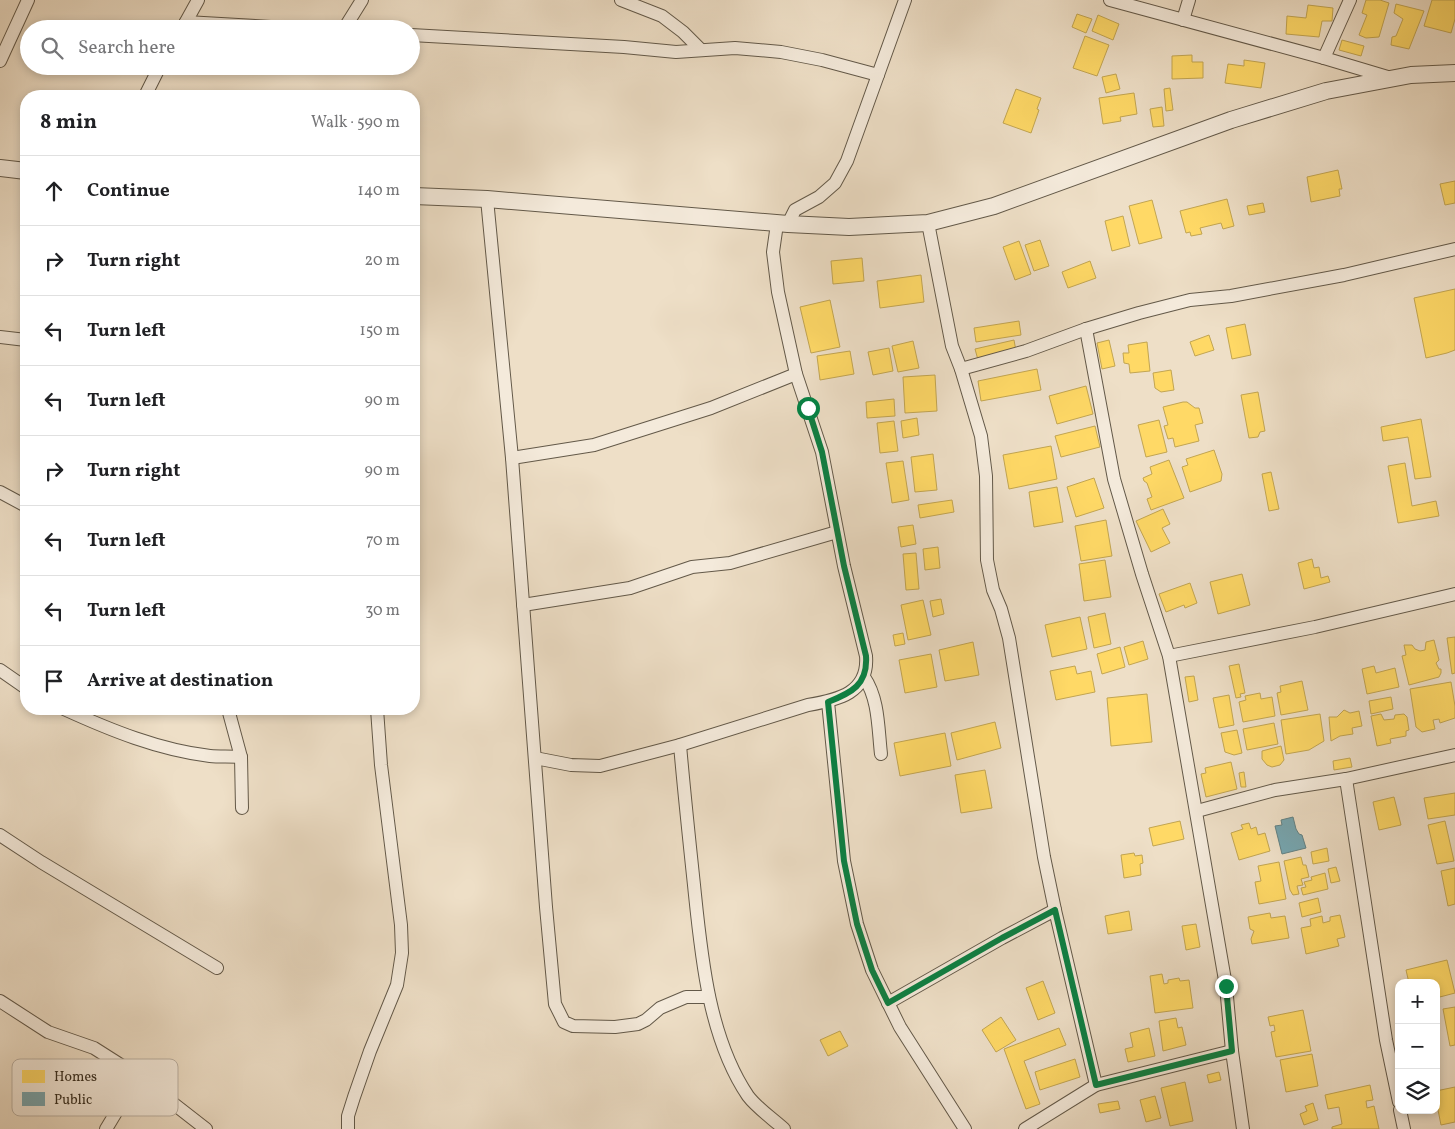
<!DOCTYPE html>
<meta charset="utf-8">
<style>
:root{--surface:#fff;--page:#f6f6f6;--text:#202124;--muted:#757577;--line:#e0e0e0}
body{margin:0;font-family:Vollkorn,serif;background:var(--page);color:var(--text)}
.controls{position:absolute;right:15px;bottom:15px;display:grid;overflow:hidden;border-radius:10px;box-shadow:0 2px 8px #0003}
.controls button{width:45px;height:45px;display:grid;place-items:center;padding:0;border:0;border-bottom:1px solid var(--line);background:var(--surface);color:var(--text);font:25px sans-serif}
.stop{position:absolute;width:15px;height:15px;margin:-11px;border:4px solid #0b8043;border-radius:50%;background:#fff}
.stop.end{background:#0b8043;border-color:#fff;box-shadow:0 1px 5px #0008}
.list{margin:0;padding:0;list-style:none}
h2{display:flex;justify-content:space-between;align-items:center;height:65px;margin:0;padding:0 20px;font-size:21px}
h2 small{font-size:16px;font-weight:400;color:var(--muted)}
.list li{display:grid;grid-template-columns:32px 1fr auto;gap:15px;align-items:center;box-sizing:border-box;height:70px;padding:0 20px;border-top:1px solid var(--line)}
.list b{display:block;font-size:19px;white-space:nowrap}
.list em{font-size:16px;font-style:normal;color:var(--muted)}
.icon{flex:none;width:28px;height:28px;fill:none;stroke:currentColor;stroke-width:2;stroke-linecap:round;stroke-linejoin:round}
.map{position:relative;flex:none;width:1455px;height:1129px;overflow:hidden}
.search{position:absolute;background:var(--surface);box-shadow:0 2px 8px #0003;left:20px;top:20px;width:400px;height:55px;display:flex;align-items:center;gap:12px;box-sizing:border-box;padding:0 18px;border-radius:28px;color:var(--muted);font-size:19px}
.panel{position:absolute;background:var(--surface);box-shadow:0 2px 8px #0003;left:20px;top:90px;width:400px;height:625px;border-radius:20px}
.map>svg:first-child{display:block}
.homes{fill:#ffd966;stroke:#c2a551}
.public{fill:#76a5af;stroke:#628184}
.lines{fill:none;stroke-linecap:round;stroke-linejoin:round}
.minor-casing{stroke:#635949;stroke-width:14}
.tertiary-casing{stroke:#635949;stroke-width:18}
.minor{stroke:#f4eadb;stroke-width:12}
.tertiary{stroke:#f4eadb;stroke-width:16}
.route{stroke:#0b8043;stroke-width:6}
.key{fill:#f4eadb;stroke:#bbb1a3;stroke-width:1}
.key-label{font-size:14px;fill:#352c1f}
</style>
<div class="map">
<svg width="1455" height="1129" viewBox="0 0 1455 1129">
<rect width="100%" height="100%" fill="#eedfc7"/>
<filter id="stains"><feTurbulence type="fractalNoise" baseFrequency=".004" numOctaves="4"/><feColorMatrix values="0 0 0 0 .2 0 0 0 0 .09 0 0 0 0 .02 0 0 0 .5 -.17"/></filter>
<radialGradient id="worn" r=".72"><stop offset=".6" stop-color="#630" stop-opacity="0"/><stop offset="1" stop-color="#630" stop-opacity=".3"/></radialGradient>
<!-- homes -->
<g class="homes">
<path d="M1366 0H1380L1389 3 1379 37 1366 38 1359 35 1367 15 1362 13Z"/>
<path d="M1432 0H1455V19L1451 33 1424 26Z"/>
<path d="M1396 4 1424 11 1409 49 1391 45 1392 37 1396 36 1403 19 1394 13Z"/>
<path d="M1308 5 1333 8 1332 21H1322L1319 37 1286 34 1287 16 1306 18Z"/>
<path d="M1077 14 1092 19 1086 33 1072 27Z"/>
<path d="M1098 15 1119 24 1113 40 1092 31Z"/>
<path d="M1085 36 1109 45 1097 76 1073 68Z"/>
<path d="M1342 40 1364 46 1361 56 1339 50Z"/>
<path d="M1192 55V62H1203V78L1172 79V56Z"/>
<path d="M1244 60 1265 63 1261 88 1225 83 1228 64 1244 66Z"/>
<path d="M1116 74 1120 89 1106 93 1102 77Z"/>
<path d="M1170 88 1173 110 1166 111 1164 89Z"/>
<path d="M1016 89 1041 98 1037 109 1039 110 1031 133 1003 123Z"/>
<path d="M1134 93 1137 114 1120 117 1121 121 1103 124 1099 98Z"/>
<path d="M1162 107 1164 126 1153 127 1150 109Z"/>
<path d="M1338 170 1342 189H1339L1340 196 1311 202 1307 177Z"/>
<path d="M1455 181V203L1445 205 1440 184Z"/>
<path d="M1227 199 1234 226 1223 229 1221 223 1200 228 1202 234 1191 236 1190 232 1186 233 1180 211Z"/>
<path d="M1152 200 1162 238 1139 244 1129 206Z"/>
<path d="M1263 203 1265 212 1249 215 1247 206Z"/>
<path d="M1123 216 1130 246 1112 251 1105 221Z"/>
<path d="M1040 240 1049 266 1034 271 1025 245Z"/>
<path d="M1019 241 1031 274 1015 280 1003 247Z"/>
<path d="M862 258 864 281 833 284 831 261Z"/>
<path d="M1090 261 1096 278 1068 288 1062 272Z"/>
<path d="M921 275 924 302 880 308 877 281Z"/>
<path d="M1455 289V350L1447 353 1426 358 1414 298Z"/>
<path d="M830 300 840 347 811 353 800 307Z"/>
<path d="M1019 321 1021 335 976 342 974 328Z"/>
<path d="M1245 324 1251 355 1232 359 1226 328Z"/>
<path d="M1209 335 1214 350 1195 356 1190 342Z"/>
<path d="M1014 340 1016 351 978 360 975 349Z"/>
<path d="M1109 340 1115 366 1102 369 1097 343Z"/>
<path d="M913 341 919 368 898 372 892 346Z"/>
<path d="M1147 342 1150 371 1130 373 1129 364 1124 363 1123 353H1129L1128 345Z"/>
<path d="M889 348 893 371 873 375 868 352Z"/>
<path d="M850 351 854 374 820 380 817 356Z"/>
<path d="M1037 369 1041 390 981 401 978 381Z"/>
<path d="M1171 370 1174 390 1161 392 1155 388 1153 373Z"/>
<path d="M935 375 937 411 905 413 903 377Z"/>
<path d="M1086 386 1093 414 1057 424 1049 396Z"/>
<path d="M1258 392 1265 431 1260 432 1258 437 1249 438 1241 395Z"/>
<path d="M894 399 895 416 867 418 866 402Z"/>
<path d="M1183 402H1187L1195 408H1199L1203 423 1195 425 1199 441 1175 447 1173 438 1168 439 1164 426 1168 425 1163 407Z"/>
<path d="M917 418 919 435 903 438 901 421Z"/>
<path d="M1421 419 1431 477 1415 479 1408 437 1383 441 1381 427Z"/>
<path d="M1159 420 1167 452 1146 457 1138 425Z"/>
<path d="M894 421 898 451 880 453 877 423Z"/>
<path d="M1095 426 1100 447 1061 457 1055 436Z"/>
<path d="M1051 446 1057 479 1009 489 1003 455Z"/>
<path d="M1214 450 1222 474 1221 481 1190 492 1182 467 1188 465 1186 459Z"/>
<path d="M933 454 937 490 915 492 911 457Z"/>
<path d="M1169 460 1184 498 1151 510 1147 499 1152 497 1147 483 1144 481 1143 478 1152 474 1150 467Z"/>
<path d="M903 461 909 500 892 503 886 463Z"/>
<path d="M1405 463 1412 506 1436 501 1439 516 1398 523 1388 466Z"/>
<path d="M1271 472 1279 509 1269 511 1262 474Z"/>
<path d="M1094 478 1104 508 1076 517 1067 487Z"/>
<path d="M1057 487 1063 522 1034 527 1029 492Z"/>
<path d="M952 500 954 512 920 518 918 505Z"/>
<path d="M1163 509 1170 524 1162 528 1170 543 1151 552 1136 521Z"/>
<path d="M1106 520 1112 556 1081 561 1075 526Z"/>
<path d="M913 525 916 544 901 547 898 527Z"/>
<path d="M938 547 940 568 925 570 923 549Z"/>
<path d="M916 553 919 589 906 590 903 554Z"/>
<path d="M1312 559 1314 568 1319 567 1321 578 1328 576 1330 582 1304 589 1298 563Z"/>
<path d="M1105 560 1111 597 1084 601 1079 564Z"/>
<path d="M1242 574 1250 605 1218 614 1210 582Z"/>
<path d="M1190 583 1197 603 1185 608 1184 605 1166 612 1159 594Z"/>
<path d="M941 599 944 614 933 617 930 601Z"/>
<path d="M923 600 931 635 908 640 901 605Z"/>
<path d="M1105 613 1111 644 1094 648 1088 617Z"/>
<path d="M1080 617 1087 649 1052 657 1045 625Z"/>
<path d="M903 633 905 644 895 646 893 635Z"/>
<path d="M1455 637V673L1452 674 1447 638Z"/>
<path d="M1434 640 1439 660 1436 663 1439 669H1441V673L1439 677 1409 685 1402 656 1406 655 1404 645H1412L1415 649 1420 651 1425 650 1426 642Z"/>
<path d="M1143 641 1148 659 1129 665 1124 647Z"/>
<path d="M973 642 979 675 945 681 939 650Z"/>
<path d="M1120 647 1125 667 1102 674 1097 654Z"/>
<path d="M931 654 937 687 905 693 899 660Z"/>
<path d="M1239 664 1245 693 1240 694 1241 697 1236 698 1229 666Z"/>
<path d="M1075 666 1077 674 1091 671 1095 692 1056 700 1050 671Z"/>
<path d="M1374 666 1376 673 1395 668 1399 687 1367 694 1362 669Z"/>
<path d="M1194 676 1198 700 1189 702 1185 677Z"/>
<path d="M1302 681 1308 710 1281 715 1277 693 1281 692 1280 686Z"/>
<path d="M1451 682 1455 706V718L1440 723 1439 719 1433 720 1435 729 1422 732 1416 727 1410 689Z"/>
<path d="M1260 693 1261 699 1272 697 1275 716 1243 722 1239 702 1246 700 1245 696Z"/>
<path d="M1147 694 1152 742 1111 746 1107 698Z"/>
<path d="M1229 695 1234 725 1219 728 1213 698Z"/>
<path d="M1391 697 1393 709 1371 714 1369 701Z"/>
<path d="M1344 710 1350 713 1359 711 1362 726 1352 728 1353 734 1340 736 1331 741 1329 717H1337Z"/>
<path d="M1320 714 1324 741 1309 750 1286 754 1281 720Z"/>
<path d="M1381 714 1384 720 1394 719 1395 715 1404 714 1407 717 1409 730 1406 731V736L1390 739 1391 743 1377 746 1371 716Z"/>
<path d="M995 722 1001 748 957 760 951 733Z"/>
<path d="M1274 723 1278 744 1247 750 1243 729Z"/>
<path d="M1237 730 1242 753 1234 755 1225 752 1221 733Z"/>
<path d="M945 733 951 766 900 776 894 743Z"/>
<path d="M1281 746 1284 760 1280 765 1272 767 1267 765 1262 759V751Z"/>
<path d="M1350 758 1352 767 1334 770 1333 761Z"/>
<path d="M1231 762 1237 789 1206 797 1201 774 1206 773 1205 768Z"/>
<path d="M985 770 992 808 961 813 955 775Z"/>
<path d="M1244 772 1246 787H1241L1239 773Z"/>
<path d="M1455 793V815L1428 819 1424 798Z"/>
<path d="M1394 797 1401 825 1379 830 1373 802Z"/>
<path d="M1180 821 1184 839 1153 846 1149 828Z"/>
<path d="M1445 821 1454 861 1437 864 1428 825Z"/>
<path d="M1249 823 1251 829 1256 827 1258 835 1265 833 1270 851 1239 860 1231 833 1243 829 1241 825Z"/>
<path d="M1327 848 1329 861 1313 864 1311 852Z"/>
<path d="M1134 853 1135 856 1142 855 1143 863 1140 864 1141 875 1124 878 1121 855Z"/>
<path d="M1301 857 1303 865H1306L1309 877 1301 879 1303 885 1297 886 1299 894 1293 895 1290 890 1284 861Z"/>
<path d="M1279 862 1286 899 1259 904 1255 882 1261 881 1258 866Z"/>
<path d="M1336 867 1340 881 1331 883 1328 869Z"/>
<path d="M1455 868V904L1448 906 1441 871Z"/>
<path d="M1325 873 1328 889 1303 895 1301 888 1306 887 1304 882 1312 880 1311 877Z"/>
<path d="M1318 898 1321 912 1302 917 1299 903Z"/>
<path d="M1129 911 1132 930 1108 934 1105 916Z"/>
<path d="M1270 913 1271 918 1285 916 1289 938 1252 944 1251 939 1254 931 1250 929 1248 917Z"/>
<path d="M1340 915 1345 937 1337 939 1339 946 1306 954 1301 928 1311 926 1310 919 1322 916 1323 923 1330 921V917Z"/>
<path d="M1196 924 1200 947 1186 950 1182 926Z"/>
<path d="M1447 960 1455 993 1436 998V983H1409L1406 970Z"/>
<path d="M1162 974 1164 984 1168 983V980L1179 978 1180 981 1189 980 1193 1008 1155 1013 1150 976Z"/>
<path d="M1043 981 1055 1013 1038 1020 1026 988Z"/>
<path d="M1455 1007V1045L1450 1046 1443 1009Z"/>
<path d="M1303 1010 1311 1051 1276 1057 1271 1032 1275 1031 1274 1025 1270 1026 1268 1017Z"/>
<path d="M1001 1017 1016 1040 996 1052 982 1030Z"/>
<path d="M1176 1018 1178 1028 1182 1027 1186 1045 1163 1051 1159 1021Z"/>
<path d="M1059 1028 1066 1045 1024 1061 1040 1104 1026 1109 1004 1049Z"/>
<path d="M1149 1028 1155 1056 1128 1062 1125 1049 1133 1047 1130 1033Z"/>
<path d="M840 1031 848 1046 828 1056 820 1040Z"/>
<path d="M1312 1054 1318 1086 1286 1092 1280 1060Z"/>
<path d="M1075 1059 1080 1077 1040 1090 1035 1072Z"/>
<path d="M1219 1072 1221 1080 1209 1083 1207 1075Z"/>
<path d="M1185 1082 1193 1121 1170 1126 1161 1088Z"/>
<path d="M1370 1085 1373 1100 1366 1101 1367 1108 1374 1106 1379 1129H1332V1127L1342 1124 1339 1107 1328 1109 1325 1095Z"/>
<path d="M1455 1087V1122L1441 1125 1436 1100V1091Z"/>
<path d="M1155 1096 1161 1118 1146 1122 1140 1100Z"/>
<path d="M1118 1101 1120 1109 1100 1113 1098 1104Z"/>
<path d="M1313 1103 1318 1120 1304 1125 1300 1114 1307 1111 1305 1106Z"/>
</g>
<!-- public -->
<path class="public" d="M1293 817 1296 829 1299 834 1302 835 1306 848 1282 854 1275 826 1282 825 1281 820Z"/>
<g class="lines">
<!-- minor casing -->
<g class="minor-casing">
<g id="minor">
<path d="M621 0 662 16 683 32 701 50"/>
<path d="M1110 0 1324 58 1391 78"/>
<path d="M1183 20 1189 0"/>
<path d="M186 22 305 29"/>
<path d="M182 29 198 0"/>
<path d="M344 29 362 0"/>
<path d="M411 35 624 47 676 52 735 48 781 52 822 60 878 75"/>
<path d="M1324 58 1350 0"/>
<path d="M0 61 28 0"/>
<path d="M145 96 160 66"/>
<path d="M487 199 512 458 546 907 555 1004 564 1022 573 1026 615 1027 638 1024 646 1020 660 1008 686 997H709"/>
<path d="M928 223 952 346 961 369 981 436 986 476 987 560 993 590 1001 609 1009 638 1044 857 1055 910 1096 1085"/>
<path d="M788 224 795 210 819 197 835 183 847 161 905 0"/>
<path d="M1086 329 1114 479 1142 574 1169 656 1226 986 1232 1051 1243 1129"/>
<path d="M0 337 26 340"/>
<path d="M961 369 1026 351 1086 329 1139 313 1190 300 1231 296 1344 275 1455 249"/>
<path d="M512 458 594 445 711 408 796 374"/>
<path d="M0 492 26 506"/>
<path d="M523 605 630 588 692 567 730 563 837 532"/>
<path d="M1169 656 1315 627 1455 594"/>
<path d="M0 670 26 688"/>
<path d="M864 677C879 699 878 728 881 754"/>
<path d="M828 702 844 861 857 924 872 970 900 1027 965 1129"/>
<path d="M64 709C110 730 159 750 210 756 220 757 230 756 241 757"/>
<path d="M228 709 241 757 242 808"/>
<path d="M680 745C684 791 689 838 694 885 701 953 708 1037 748 1096 757 1108 773 1119 784 1129"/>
<path d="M535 758 571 765 600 766 680 745 808 705C838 700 869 693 866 656L844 566 822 452 796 374 778 292 773 252 777 224"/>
<path d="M1346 779 1386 1040 1399 1102"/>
<path d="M1197 811 1275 790 1346 779 1455 755"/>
<path d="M0 835 41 862 217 968"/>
<path d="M0 1001 48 1032 94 1048 138 1076 206 1129"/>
<path d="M888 1003 1002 938 1055 910"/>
<path d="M1400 1110 1404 1129"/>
<path d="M106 1129 138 1076"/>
<path d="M348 1129V1116L354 1097 370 1051 397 985 402 953 401 925 381 765 377 709"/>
<path d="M1025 1129 1096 1085 1232 1051"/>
</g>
</g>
<!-- tertiary casing -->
<g class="tertiary-casing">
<g id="tertiary">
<path d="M0 168 26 171"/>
<path d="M414 196 487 199 788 224 849 227 928 223 994 206 1231 120 1326 91 1411 75 1455 73"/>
</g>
</g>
<!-- minor -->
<use href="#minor" class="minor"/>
<!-- tertiary -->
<use href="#tertiary" class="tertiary"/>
</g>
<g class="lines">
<!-- route -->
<path class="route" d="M808 408 822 452 844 566 866 656C868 685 851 693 828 702L844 861 857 924 872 970 888 1003 1002 938 1055 910 1096 1085 1232 1051 1226 986"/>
</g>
<!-- legend -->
<rect x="12" y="1059" width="166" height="57" rx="8" class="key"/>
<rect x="22" y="1070" width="23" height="13" fill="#ffd966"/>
<rect x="22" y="1092" width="23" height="14" fill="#76a5af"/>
<g class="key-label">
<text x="54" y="1081">Homes</text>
<text x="54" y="1104">Public</text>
</g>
<rect width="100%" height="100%" filter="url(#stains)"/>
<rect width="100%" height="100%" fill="url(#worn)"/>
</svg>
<div class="controls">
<button>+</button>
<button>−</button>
<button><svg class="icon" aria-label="layers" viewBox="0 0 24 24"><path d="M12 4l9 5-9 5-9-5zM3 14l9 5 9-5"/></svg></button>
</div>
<div class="stop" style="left:808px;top:408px"></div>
<div class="stop end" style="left:1226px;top:986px"></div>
<div class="search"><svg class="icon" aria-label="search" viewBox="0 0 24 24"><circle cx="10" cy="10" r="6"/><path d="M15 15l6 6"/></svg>Search here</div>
<section class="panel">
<h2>8 min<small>Walk · 590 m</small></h2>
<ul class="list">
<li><svg class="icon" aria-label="ahead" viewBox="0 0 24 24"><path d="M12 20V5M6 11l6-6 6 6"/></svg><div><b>Continue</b></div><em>140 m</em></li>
<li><svg class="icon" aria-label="right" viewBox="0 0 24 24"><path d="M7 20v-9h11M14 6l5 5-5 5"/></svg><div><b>Turn right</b></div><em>20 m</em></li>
<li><svg class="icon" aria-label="left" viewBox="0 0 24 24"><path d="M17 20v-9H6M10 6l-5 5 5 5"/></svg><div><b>Turn left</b></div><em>150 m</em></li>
<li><svg class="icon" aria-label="left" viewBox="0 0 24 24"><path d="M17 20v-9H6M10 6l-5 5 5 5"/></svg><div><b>Turn left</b></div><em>90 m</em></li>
<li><svg class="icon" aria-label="right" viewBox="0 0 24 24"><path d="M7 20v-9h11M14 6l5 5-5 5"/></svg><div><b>Turn right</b></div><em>90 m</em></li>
<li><svg class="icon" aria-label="left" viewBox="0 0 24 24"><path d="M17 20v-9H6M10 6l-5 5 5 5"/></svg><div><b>Turn left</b></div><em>70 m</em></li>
<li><svg class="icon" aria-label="left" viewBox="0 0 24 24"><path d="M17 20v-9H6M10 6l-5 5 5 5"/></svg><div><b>Turn left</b></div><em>30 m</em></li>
<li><svg class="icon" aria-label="arrive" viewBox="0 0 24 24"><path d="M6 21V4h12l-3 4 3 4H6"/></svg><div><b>Arrive at destination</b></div></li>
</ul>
</section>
</div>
